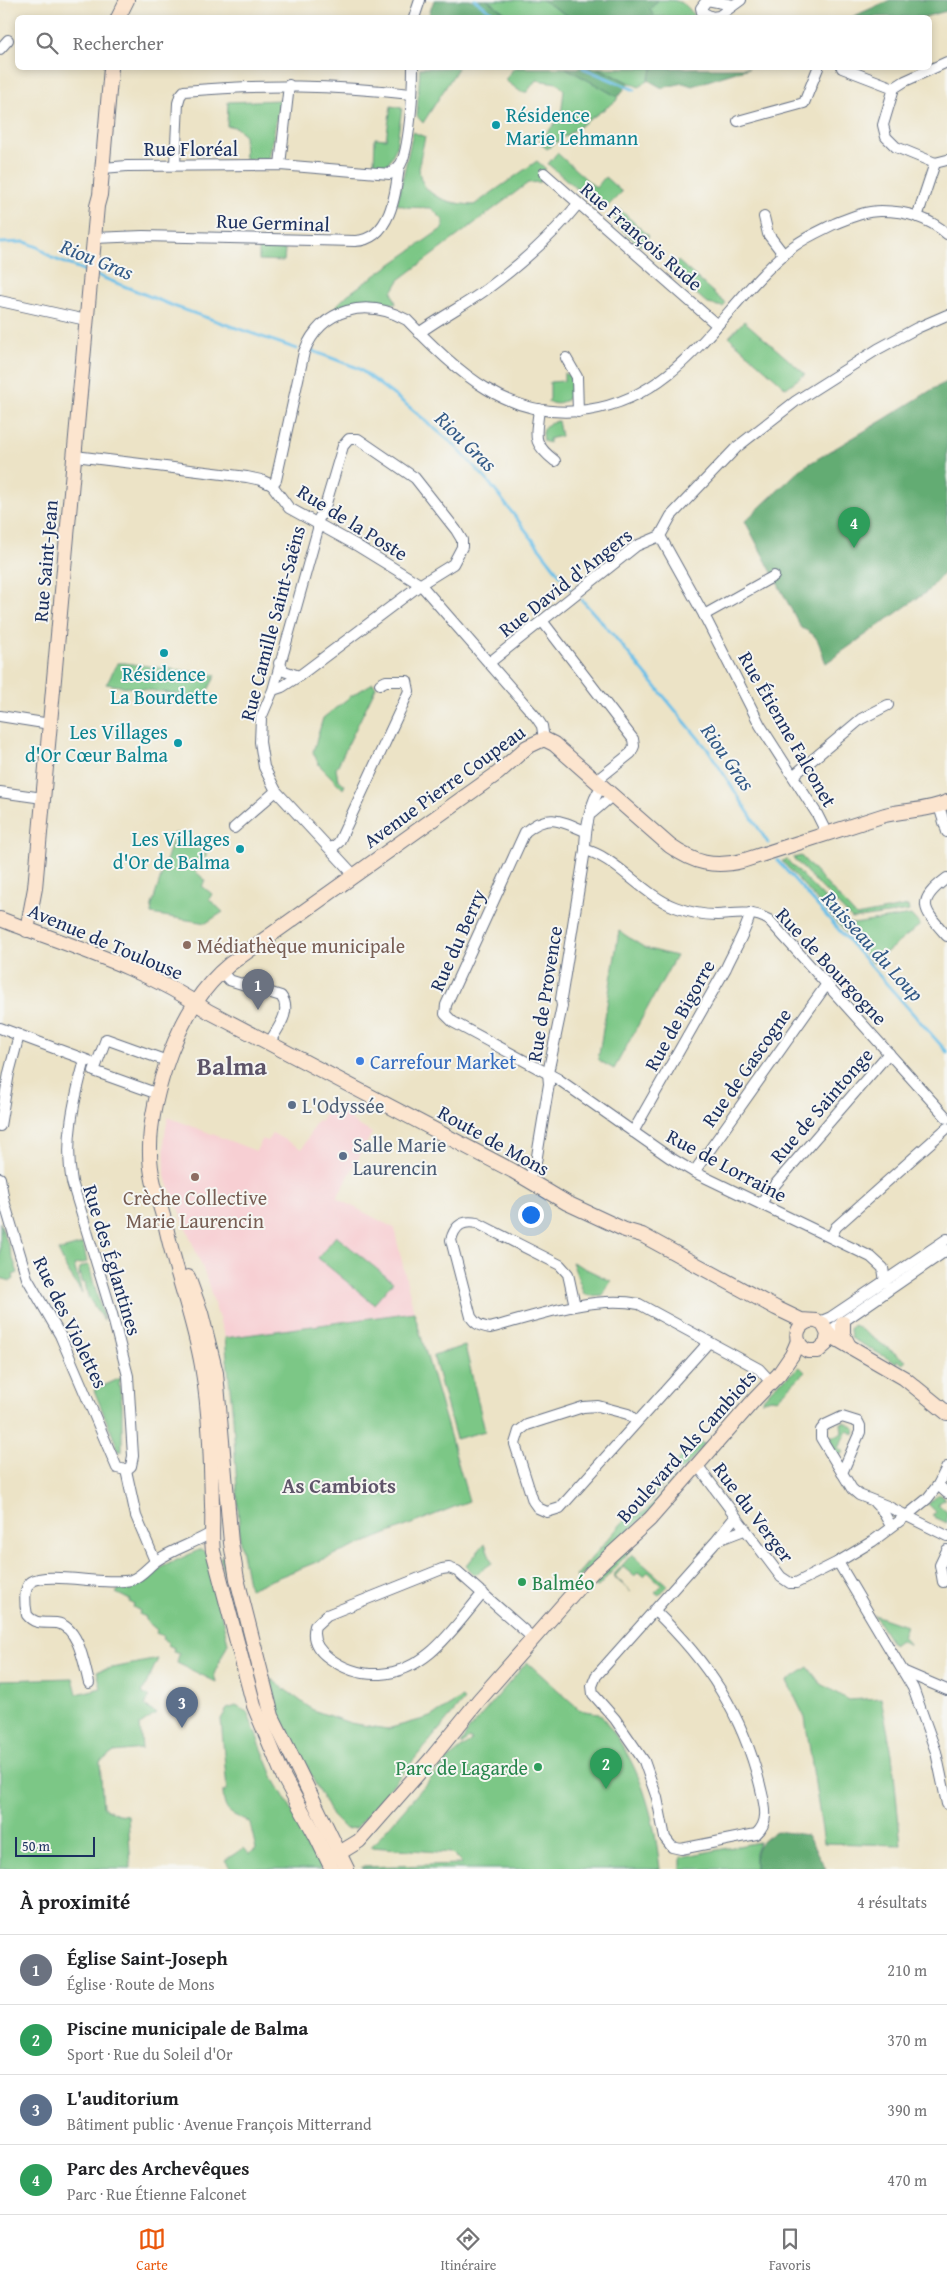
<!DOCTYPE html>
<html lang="fr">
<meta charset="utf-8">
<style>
:root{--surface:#fff;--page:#f6f6f6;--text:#202124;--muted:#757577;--line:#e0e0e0;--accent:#ea580c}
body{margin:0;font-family:"Gentium Book Plus",serif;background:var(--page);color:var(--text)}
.scale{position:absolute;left:15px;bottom:12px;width:80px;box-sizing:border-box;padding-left:5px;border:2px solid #1b2f5e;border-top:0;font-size:14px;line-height:18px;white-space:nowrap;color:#1b2f5e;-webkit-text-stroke:4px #f6f6f2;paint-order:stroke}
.you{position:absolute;left:530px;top:1214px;width:18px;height:18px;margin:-12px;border:4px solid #fff;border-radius:50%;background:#1a73e8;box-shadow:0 0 0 8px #1a73e833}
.badge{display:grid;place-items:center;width:32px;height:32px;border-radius:50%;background:var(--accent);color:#fff;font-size:16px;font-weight:700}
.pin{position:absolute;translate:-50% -41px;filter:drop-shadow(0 1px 2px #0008)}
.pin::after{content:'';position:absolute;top:26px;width:18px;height:15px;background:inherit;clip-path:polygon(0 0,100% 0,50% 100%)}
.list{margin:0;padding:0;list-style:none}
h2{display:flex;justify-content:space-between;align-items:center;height:65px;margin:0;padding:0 20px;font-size:21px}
h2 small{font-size:16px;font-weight:400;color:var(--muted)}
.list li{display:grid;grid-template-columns:32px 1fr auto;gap:15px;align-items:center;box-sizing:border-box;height:70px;padding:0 20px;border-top:1px solid var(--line)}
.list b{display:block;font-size:19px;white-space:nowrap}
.list p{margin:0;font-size:16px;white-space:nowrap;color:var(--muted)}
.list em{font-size:16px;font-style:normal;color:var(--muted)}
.icon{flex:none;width:28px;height:28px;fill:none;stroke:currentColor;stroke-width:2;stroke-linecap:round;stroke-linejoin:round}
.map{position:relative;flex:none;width:947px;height:1869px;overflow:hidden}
.search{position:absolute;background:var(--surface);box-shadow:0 2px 8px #0003;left:15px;right:15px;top:15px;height:55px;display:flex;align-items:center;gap:12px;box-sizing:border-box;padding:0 18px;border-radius:8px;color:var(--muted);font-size:19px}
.sheet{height:345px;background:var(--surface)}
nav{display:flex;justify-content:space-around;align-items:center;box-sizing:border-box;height:70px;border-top:1px solid var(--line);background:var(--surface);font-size:14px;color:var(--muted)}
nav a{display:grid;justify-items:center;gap:2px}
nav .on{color:var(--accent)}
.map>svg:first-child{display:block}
.built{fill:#f7cfd3}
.green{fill:#7bc786;stroke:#4b7b72}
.forest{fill:#64ac73;stroke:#406e68}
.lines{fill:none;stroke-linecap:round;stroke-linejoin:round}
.stream{stroke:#6cc0e8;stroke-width:3}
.street-casing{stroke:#646e82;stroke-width:12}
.secondary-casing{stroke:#646e82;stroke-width:16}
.street{stroke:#fff;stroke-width:10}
.secondary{stroke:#fce5cf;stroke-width:14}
.culture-dot{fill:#0f9aa8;stroke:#f6f6f2;stroke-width:2}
.education-dot{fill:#8d6e63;stroke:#f6f6f2;stroke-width:2}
.shop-dot{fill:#3f7fe0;stroke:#f6f6f2;stroke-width:2}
.service-dot{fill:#5c6f8a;stroke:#f6f6f2;stroke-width:2}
.leisure-dot{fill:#2e9e5b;stroke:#f6f6f2;stroke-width:2}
.labels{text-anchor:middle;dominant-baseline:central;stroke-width:4;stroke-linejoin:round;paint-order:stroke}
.culture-label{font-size:20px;fill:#0d838f;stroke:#f6f6f2;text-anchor:end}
.street-label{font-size:20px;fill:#1b2f5e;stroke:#f6f6f2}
.education-label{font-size:20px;fill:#785e54;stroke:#f6f6f2;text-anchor:start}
.shop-label{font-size:20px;fill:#366cbe;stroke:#f6f6f2;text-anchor:start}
.service-label{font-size:20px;fill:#4e5e75;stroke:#f6f6f2;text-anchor:start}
.leisure-label{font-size:20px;fill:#27864d;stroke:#f6f6f2;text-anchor:start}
.water-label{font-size:21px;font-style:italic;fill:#335a87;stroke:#f6f6f2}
.neighbourhood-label{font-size:21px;font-weight:bold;fill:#5e5569;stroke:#f6f6f2}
.district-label{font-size:25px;font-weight:bold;fill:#5e5569;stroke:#f6f6f2}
</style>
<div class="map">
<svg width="947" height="1869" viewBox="0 0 947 1869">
<rect width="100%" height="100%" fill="#f6f6f2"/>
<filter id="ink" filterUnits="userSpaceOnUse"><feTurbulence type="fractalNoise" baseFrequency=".02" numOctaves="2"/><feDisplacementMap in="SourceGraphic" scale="10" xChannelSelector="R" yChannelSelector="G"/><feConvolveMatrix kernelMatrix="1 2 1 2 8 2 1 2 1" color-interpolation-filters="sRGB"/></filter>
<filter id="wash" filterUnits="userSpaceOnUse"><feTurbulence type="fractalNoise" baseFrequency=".0096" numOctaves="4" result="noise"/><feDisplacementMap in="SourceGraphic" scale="20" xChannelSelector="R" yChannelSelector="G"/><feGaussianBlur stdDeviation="1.12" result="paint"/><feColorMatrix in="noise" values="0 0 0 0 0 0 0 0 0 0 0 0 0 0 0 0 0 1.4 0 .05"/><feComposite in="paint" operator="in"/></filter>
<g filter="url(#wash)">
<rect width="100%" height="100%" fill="#ece3c6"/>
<!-- built -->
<path class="built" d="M332 1101 356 1110 351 1121 372 1133 337 1198 394 1228 414 1312 225 1338 205 1274 165 1176 164 1139 168 1117 256 1151 262 1139 268 1141 272 1133 302 1149 317 1120 321 1121Z"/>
<!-- green -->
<g class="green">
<path d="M487 0H542L570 17H511Z"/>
<path d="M658 0C678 0 684 0 695 17H654L650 9Z"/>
<path d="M420 68H458L423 123 417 116Z"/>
<path d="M514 68H566L618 97 616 101 547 149 539 142 561 116 564 90 557 83 536 80 527 92H521L505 80Z"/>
<path d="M598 68H653L648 80 639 87Z"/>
<path d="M280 100 269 159H245L244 134 235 127 227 126 228 102Z"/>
<path d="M391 106 402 108 396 148 388 164 374 165 375 138 386 139Z"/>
<path d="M413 132 425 137C423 149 416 166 421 179 429 200 455 204 474 205L537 161 546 169 539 175 541 182 528 183 399 280 392 292 396 304C371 301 356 301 332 310L347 295 443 228V220L431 208 406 207 397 204Z"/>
<path d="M557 153 596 188 605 177 622 192 606 208 600 209 548 164Z"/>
<path d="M619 209 649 236 640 246 615 223 616 213Z"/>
<path d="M259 248 285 249 284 261 259 260Z"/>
<path d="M678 261 726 304 723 307 708 304 669 270Z"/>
<path d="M744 321 805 374 786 388 729 337Z"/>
<path d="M564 373 571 376C574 384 571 392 567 400L556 404 547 402 550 399V382L564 381Z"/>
<path d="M558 421 561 436 549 439V443L543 441C540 429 547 423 558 421Z"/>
<path d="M118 663H125L216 675 204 698 106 684C112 677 112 669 118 663Z"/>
<path d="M373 683 376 687 336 769 338 779 345 785 343 789 319 765 313 752 323 718 351 696Z"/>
<path d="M175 833 182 836 207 855 195 871 206 881 202 886 212 894 209 899 223 912 206 923 151 914 152 905Z"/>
<path d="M801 856 856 916 908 906 909 911 852 919 793 858Z"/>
<path d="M787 860 849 923 854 924 911 915 920 925 873 963 782 861Z"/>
<path d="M619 931 645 948 676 956 614 1069 598 1060Z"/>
<path d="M0 1222 18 1273 13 1275 14 1279 11 1281 0 1278Z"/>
<path d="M336 1236 393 1282 374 1304 318 1258Z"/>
<path d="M83 1244 87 1262 74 1265 82 1293 67 1270 58 1251Z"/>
<path d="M572 1262 611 1281 603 1295 590 1296 584 1294Z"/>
<path d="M86 1265 89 1266 104 1321 88 1297 85 1282 82 1283 79 1273 80 1268Z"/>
<path d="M414 1312 469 1501 249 1589 240 1542 233 1418 225 1338Z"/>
<path d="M853 1325 856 1326 906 1361 903 1364 897 1360 896 1363 851 1338 850 1329Z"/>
<path d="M465 1346 485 1431 456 1439 433 1355Z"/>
<path d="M800 1367 805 1372 777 1399 771 1398 761 1401 775 1386Z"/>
<path d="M121 1378 119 1384 122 1405V1452L119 1451 94 1390Z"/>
<path d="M845 1422 855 1428 854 1434 847 1431 838 1448 844 1452 839 1455 835 1452 827 1437 839 1435 842 1433 841 1423Z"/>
<path d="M696 1441 705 1444 686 1466 669 1478 648 1503 637 1511 631 1512Z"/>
<path d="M676 1477 679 1479 652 1509 578 1579 576 1576 629 1515C648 1520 663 1487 676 1477Z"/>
<path d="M939 1494 945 1499 938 1504 947 1512V1523L932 1516 936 1512 928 1504Z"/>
<path d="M657 1520 598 1587 593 1585 588 1586 611 1561Z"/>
<path d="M485 1543 492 1563 475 1575 466 1566Z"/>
<path d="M201 1549 207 1554 228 1643 214 1674 216 1682 177 1663 179 1654 173 1652 174 1648 168 1645V1642L162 1639 163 1636 156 1633 157 1630 145 1620 146 1617 139 1614 140 1611 133 1607 134 1604 129 1602 130 1600 116 1593 119 1589 137 1586 162 1567Z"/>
<path d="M632 1554 668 1586 659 1595 655 1592 662 1585 648 1572 644 1576 639 1572 634 1576 623 1567 615 1576 631 1592 613 1576Z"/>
<path d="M226 1556 258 1685 307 1800 302 1803 262 1716 220 1557Z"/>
<path d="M874 1615 906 1626 902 1636 910 1645 900 1640 893 1645Z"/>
<path d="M158 1659 142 1693 149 1697 145 1706 156 1714 140 1725 142 1749 114 1752 100 1762 103 1807 118 1814 128 1815 131 1869H0V1680L73 1678 77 1694 101 1688 97 1671Z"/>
<path d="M527 1662 579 1709 584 1711 599 1713C639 1762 653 1806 660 1869H362L361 1867 462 1864 451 1853 371 1847 445 1762 472 1740 468 1738 462 1745 461 1743 468 1731Z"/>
<path d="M808 1667 820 1683 848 1700 881 1698 892 1754 901 1845 824 1843 805 1718 787 1681Z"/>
<path d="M271 1679 313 1710 350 1723 387 1729 431 1717 462 1698 464 1700 359 1825 355 1828 345 1829 332 1816 279 1714Z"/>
<path d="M236 1706 247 1712 275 1781 321 1861V1869H231L225 1860 244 1848 249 1854 256 1849 250 1823C230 1812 224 1815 223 1791L227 1790 221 1719 227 1709Z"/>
<path d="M759 1842 755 1852V1869H681V1857Z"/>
</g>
<!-- forest -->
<g class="forest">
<path d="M434 0H487L511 17H428Z"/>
<path d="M542 0H658L650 9 654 17H570Z"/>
<path d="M890 0H947V11L924 17H852Z"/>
<path d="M566 68H598L629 83 618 97Z"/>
<path d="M653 68H749L692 86 683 83 662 88 648 80Z"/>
<path d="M947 382V569L929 590 826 663C818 646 822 636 801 628L745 521 802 468 883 420 933 389Z"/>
<path d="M776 1831 807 1835 826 1869H755C755 1846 757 1844 776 1831Z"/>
</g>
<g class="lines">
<!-- stream -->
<g class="stream">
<path d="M475 0 500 18"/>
<path d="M583 68 635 90"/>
<path d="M0 243 25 242 40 248 52 258 88 272"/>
<path d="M94 274 176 307 297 349"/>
<path d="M313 351 358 368 408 406 453 444 487 480 570 588"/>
<path d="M582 600 614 636 709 751 768 843"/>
<path d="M777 860 947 1052"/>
</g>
</g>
</g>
<g filter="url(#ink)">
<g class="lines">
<!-- street casing -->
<g class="street-casing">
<g id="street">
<path d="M733 5 707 0 701 8 702 12 712 17 719 16 741 0"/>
<path d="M414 18 420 0"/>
<path d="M0 49 8 40"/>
<path d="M947 62 905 81 894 88 883 125 886 137 896 147 935 163 947 160"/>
<path d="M842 68 894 88"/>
<path d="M738 121 804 103 818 68"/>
<path d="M175 165 178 103 180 96 184 91C264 84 332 85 411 94"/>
<path d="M280 165 289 85"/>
<path d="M103 168 127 166 280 165 390 174C392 172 396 169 399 167 410 153 413 86 413 68"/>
<path d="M544 173 717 325"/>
<path d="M764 217 768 234 784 255"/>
<path d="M917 217 935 163"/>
<path d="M94 238 143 236 355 241C390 240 396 194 399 166"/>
<path d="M0 301 86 320"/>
<path d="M419 333C441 317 465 305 487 289 521 264 552 236 578 204"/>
<path d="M566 358 577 377 578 412"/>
<path d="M539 409C536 437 531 442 555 461"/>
<path d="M75 456 247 477 261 480 272 485 289 508 356 545 421 585 536 717 542 726 544 739"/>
<path d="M272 485 276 480 304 352C322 307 367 298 407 320 458 372 509 422 588 410 687 395 722 302 794 246 806 237 820 231 834 224 849 218 864 211 881 211 905 211 929 218 947 234"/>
<path d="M660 536 704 615 760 725 817 814 827 834"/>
<path d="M704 615 774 576"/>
<path d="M543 622 633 739 634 746 631 753 596 781"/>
<path d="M279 663 284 671 299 676"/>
<path d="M489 663 636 546 660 536 671 516 737 447 796 401 878 349 917 328 947 315"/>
<path d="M273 690 282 687 299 676 424 582 453 564 462 547V540L456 530 415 478 358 439H349L343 446 324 510 318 520V529L273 690 261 718 260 742 264 767 276 791 354 875"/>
<path d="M0 716 50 724"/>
<path d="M793 776 861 719 888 705"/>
<path d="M0 792 43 798"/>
<path d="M939 806 947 832"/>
<path d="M592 813 613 795"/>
<path d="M234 828 276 791"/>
<path d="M585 831C560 820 547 813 525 832L446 1005 445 1014 453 1022 558 1079 669 1157 694 1172 871 1257 883 1268 885 1282"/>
<path d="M331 849 339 842 409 691 407 681H386L380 684"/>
<path d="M585 850C614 856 643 895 675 907 688 912 703 915 717 915 736 914 752 910 769 920L947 1118"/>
<path d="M947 878C915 902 923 909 947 936"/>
<path d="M221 971 229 980 281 996C293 1011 277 1029 269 1043"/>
<path d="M0 1028 89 1061"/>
<path d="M85 1060C74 1100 64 1141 72 1182L112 1314 128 1376 133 1456 131 1466 126 1470"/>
<path d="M158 1094 94 1071 106 1039 167 1061"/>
<path d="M0 1126 9 1073 19 1035"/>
<path d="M633 1132 726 968C732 954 749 926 750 913"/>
<path d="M694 1172 827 984"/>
<path d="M0 1178 4 1201 27 1278 60 1335 117 1468 126 1470"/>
<path d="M528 1181 536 1162 549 1084 548 1073 562 1006 561 999 585 850C585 831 590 801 602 786"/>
<path d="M761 1204 767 1194 889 1053"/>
<path d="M831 1237 836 1227 947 1128"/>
<path d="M575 1306 568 1274 560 1265 477 1223C463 1220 455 1225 451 1240L471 1317C476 1325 481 1326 490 1328 535 1316 593 1295 639 1304L759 1369 771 1382"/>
<path d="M819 1322 831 1317 947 1239"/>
<path d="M828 1332 947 1250"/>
<path d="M637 1422 628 1414 598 1406 583 1407 527 1425 519 1431 515 1444 533 1501 538 1508 547 1512 560 1508 709 1342"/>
<path d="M698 1466 781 1577 790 1583H796L838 1562 873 1541 905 1517 927 1499 938 1485 947 1467"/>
<path d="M126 1470 136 1516 155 1561"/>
<path d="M842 1473 860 1432V1426L858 1422 842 1417 825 1425 821 1430V1438L852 1489 859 1495 887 1506 947 1536"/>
<path d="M938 1485 947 1493"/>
<path d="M875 1503 882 1510 891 1526"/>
<path d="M718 1540 744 1530"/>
<path d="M838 1562 913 1688 936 1752 947 1804"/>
<path d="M943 1582 940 1565 947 1550"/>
<path d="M483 1593C454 1627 428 1671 380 1674 362 1675 344 1669 329 1658 318 1650 311 1640 315 1626L327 1615 442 1569 449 1568 457 1571 534 1639"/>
<path d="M654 1610C708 1662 742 1713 760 1785 764 1803 771 1821 756 1834L681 1849 672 1847 665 1838 657 1798 644 1761 615 1719 593 1694 592 1686 596 1676 717 1540 735 1517"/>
<path d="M905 1672 947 1690"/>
<path d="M89 1683C84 1664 79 1626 56 1623 44 1622 35 1625 27 1615 25 1606 23 1588 31 1582 47 1571 107 1586 131 1580 141 1577 148 1567 156 1561 173 1549 193 1544 211 1533"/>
</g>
</g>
<!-- secondary casing -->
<g class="secondary-casing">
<g id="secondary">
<path d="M118 18 127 0"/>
<path d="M0 919C70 946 146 968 208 1011L513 1171 567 1203 625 1230 642 1235 776 1308 801 1320 816 1321 823 1324 828 1334 826 1344 818 1351H808C794 1344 793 1327 809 1321"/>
<path d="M27 930 35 888 97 206 100 195 111 68"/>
<path d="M188 1277 201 1313 216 1373 231 1543 237 1579 272 1716 347 1869"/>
<path d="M843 1323V1334L849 1346"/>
<path d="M828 1334 904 1378 947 1413"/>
<path d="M328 1860 359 1841 431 1759 479 1700 592 1572 650 1519 755 1399 779 1374 792 1355 798 1341"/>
<path d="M332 1869 316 1836 284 1778 254 1706 213 1551C211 1535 213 1521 212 1506 211 1459 210 1412 202 1366 194 1319 176 1274 166 1227 160 1203 150 1179 150 1154 149 1119 159 1083 171 1051 185 1016 201 988 230 964L498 773 527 747 544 739 554 744 670 846C694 863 714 868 742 861L885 815C905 810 928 811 947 802"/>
</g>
</g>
<!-- street -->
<use href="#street" class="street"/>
<!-- secondary -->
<use href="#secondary" class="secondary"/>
</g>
</g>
<!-- markers -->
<g class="culture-dot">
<circle cx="496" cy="125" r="5"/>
<circle cx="164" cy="653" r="5"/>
<circle cx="178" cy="743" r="5"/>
<circle cx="240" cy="849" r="5"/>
</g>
<g class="education-dot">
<circle cx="187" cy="945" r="5"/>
<circle cx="195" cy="1177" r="5"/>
</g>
<circle class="shop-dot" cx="360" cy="1061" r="5"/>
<g class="service-dot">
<circle cx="292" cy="1105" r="5"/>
<circle cx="343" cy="1156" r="5"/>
</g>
<g class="leisure-dot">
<circle cx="522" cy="1582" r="5"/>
<circle cx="538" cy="1767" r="5"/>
</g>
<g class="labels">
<!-- culture labels -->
<g class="culture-label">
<text x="506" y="114" text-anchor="start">Résidence<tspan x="506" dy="23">Marie Lehmann</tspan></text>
<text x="164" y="673" text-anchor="middle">Résidence<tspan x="164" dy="23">La Bourdette</tspan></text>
<text x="168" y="731">Les Villages<tspan x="168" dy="23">d'Or Cœur Balma</tspan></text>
<text x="230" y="838">Les Villages<tspan x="230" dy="23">d'Or de Balma</tspan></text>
</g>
<!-- street labels -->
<g class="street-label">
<text x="191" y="148">Rue Floréal</text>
<text transform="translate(273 222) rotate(2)">Rue Germinal</text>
<text transform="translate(642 236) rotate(41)">Rue François Rude</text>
<text transform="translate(353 522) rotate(32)">Rue de la Poste</text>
<text transform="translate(45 561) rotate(-85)">Rue Saint-Jean</text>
<text transform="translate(565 582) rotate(-38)">Rue David d'Angers</text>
<text transform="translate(272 623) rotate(-75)">Rue Camille Saint-Saëns</text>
<text transform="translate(788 729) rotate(60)">Rue Étienne Falconet</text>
<text transform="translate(444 786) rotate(-36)">Avenue Pierre Coupeau</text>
<text transform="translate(457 940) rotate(-66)">Rue du Berry</text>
<text transform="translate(106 941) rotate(23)">Avenue de Toulouse</text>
<text transform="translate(832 966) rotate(47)">Rue de Bourgogne</text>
<text transform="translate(544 994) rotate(-81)">Rue de Provence</text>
<text transform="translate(679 1015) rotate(-61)">Rue de Bigorre</text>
<text transform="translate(746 1067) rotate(-55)">Rue de Gascogne</text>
<text transform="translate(821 1105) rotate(-49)">Rue de Saintonge</text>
<text transform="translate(494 1140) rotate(29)">Route de Mons</text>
<text transform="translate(727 1165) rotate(28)">Rue de Lorraine</text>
<text transform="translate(113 1260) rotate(73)">Rue des Églantines</text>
<text transform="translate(71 1322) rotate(64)">Rue des Violettes</text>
<text transform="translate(686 1446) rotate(-48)">Boulevard Als Cambiots</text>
<text transform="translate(754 1512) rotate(53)">Rue du Verger</text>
</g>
<!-- education labels -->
<g class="education-label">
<text x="197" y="945">Médiathèque municipale</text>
<text x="195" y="1197" text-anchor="middle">Crèche Collective<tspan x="195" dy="23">Marie Laurencin</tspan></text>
</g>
<!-- shop labels -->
<g class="shop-label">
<text x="370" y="1061">Carrefour Market</text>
</g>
<!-- service labels -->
<g class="service-label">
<text x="302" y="1105">L'Odyssée</text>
<text x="353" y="1144">Salle Marie<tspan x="353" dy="23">Laurencin</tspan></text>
</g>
<!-- leisure labels -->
<g class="leisure-label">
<text x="532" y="1582">Balméo</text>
<text x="528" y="1767" text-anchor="end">Parc de Lagarde</text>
</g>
<!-- water labels -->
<g class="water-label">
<text transform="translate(97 259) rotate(22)">Riou Gras</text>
<text transform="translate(466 441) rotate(44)">Riou Gras</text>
<text transform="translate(728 757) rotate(55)">Riou Gras</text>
<text transform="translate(873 946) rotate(48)">Ruisseau du Loup</text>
</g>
<!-- neighbourhood labels -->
<g class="neighbourhood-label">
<text x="339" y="1485">As Cambiots</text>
</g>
<!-- district labels -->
<g class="district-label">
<text x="232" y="1066">Balma</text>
</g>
</g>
</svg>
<div class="scale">50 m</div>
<div class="you"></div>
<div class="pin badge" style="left:258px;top:1010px;background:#6b7280">1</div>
<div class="pin badge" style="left:606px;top:1789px;background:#2e9e5b">2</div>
<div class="pin badge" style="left:182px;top:1728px;background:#5c6f8a">3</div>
<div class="pin badge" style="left:854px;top:548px;background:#2e9e5b">4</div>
<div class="search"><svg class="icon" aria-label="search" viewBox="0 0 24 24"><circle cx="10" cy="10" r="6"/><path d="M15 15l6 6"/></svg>Rechercher</div>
</div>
<section class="sheet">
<h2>À proximité<small>4 résultats</small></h2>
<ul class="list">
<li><span class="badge" style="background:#6b7280">1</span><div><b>Église Saint-Joseph</b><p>Église · Route de Mons</p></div><em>210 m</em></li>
<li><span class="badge" style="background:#2e9e5b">2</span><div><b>Piscine municipale de Balma</b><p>Sport · Rue du Soleil d'Or</p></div><em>370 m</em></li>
<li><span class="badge" style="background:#5c6f8a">3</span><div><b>L'auditorium</b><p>Bâtiment public · Avenue François Mitterrand</p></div><em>390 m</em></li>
<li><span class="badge" style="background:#2e9e5b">4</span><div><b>Parc des Archevêques</b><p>Parc · Rue Étienne Falconet</p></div><em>470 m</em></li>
</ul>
</section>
<nav>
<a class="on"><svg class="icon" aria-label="map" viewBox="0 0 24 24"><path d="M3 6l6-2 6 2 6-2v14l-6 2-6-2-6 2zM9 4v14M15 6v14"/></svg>Carte</a>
<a><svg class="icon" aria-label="directions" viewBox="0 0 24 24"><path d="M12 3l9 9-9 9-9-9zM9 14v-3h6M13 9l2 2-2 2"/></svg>Itinéraire</a>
<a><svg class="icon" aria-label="saved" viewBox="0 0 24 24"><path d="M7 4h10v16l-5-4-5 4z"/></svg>Favoris</a>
</nav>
